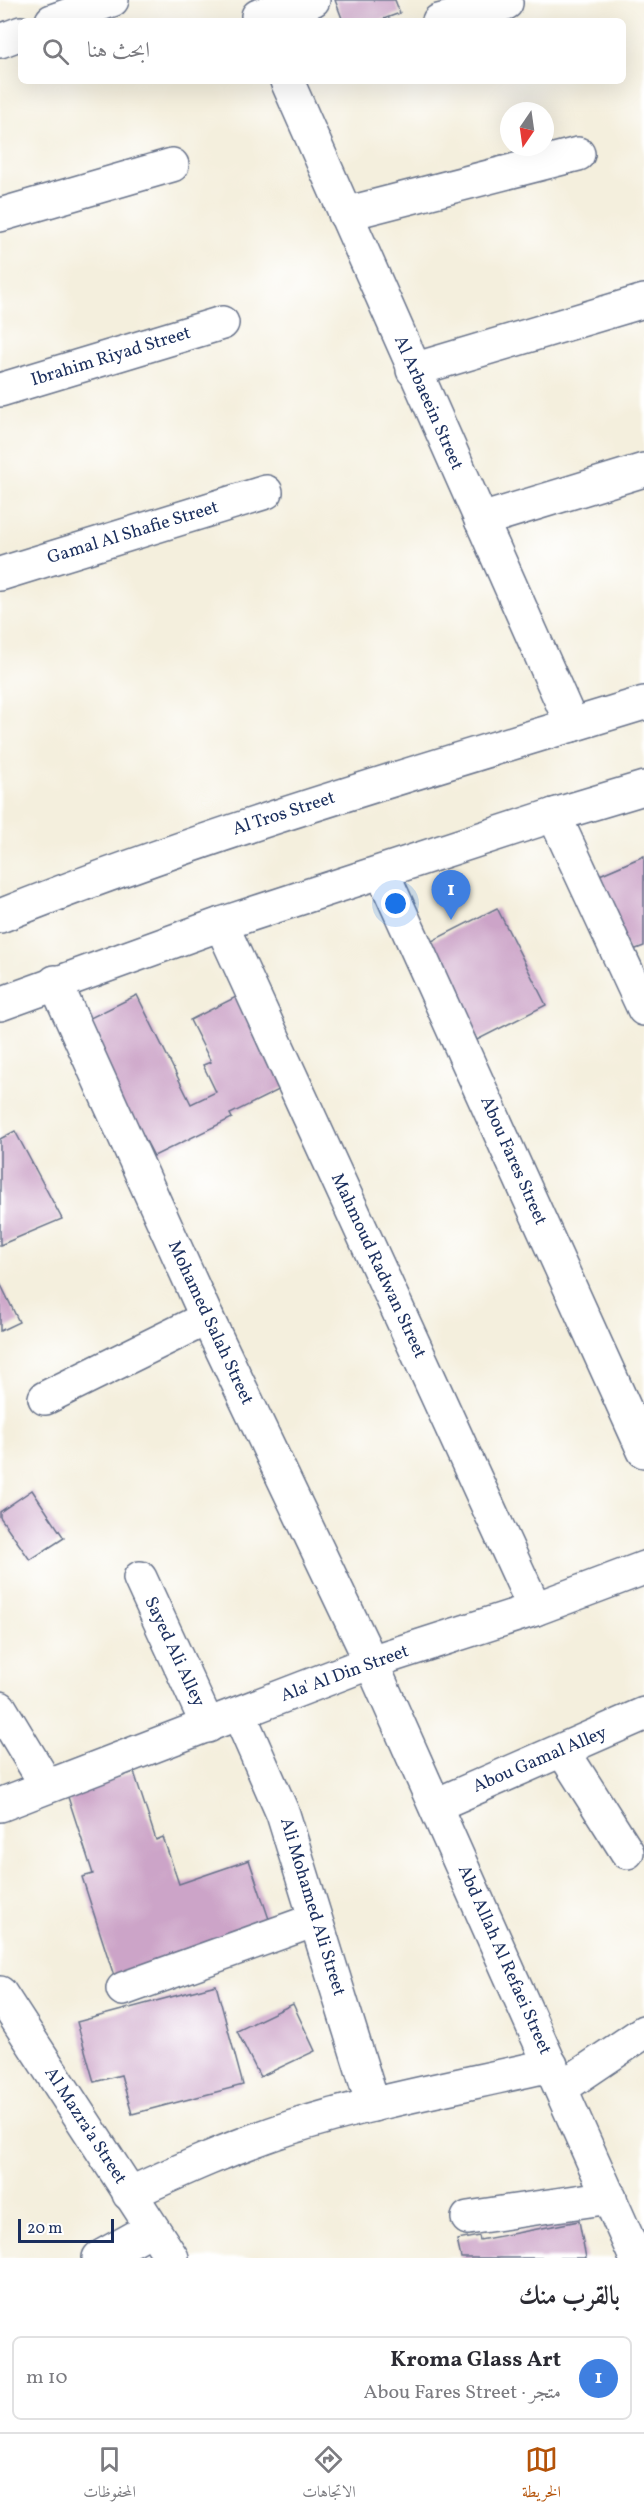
<!DOCTYPE html>
<html lang="ar">
<meta charset="utf-8">
<style>
:root{--surface:#fff;--page:#f7f7f7;--text:#2b2b33;--muted:#7c7c81;--line:#e1e1e2;--accent:#b45309}
body{margin:0;font-family:Vollkorn,Amiri,serif;background:var(--page);color:var(--text);direction:rtl}
.compass{position:absolute;left:500px;top:102px;width:54px;height:54px;border-radius:50%;background:var(--surface);box-shadow:0 6px 24px #0002;rotate:193deg}
.scale{position:absolute;left:18px;bottom:15px;width:96px;box-sizing:border-box;padding-left:6px;border:3px solid #1b2f5e;border-top:0;font-size:16px;line-height:21px;white-space:nowrap;color:#1b2f5e;-webkit-text-stroke:4px #fff;paint-order:stroke}
.you{position:absolute;left:396px;top:904px;width:21px;height:21px;margin:-15px;border:4px solid #fff;border-radius:50%;background:#1a73e8;box-shadow:0 0 0 9px #1a73e833}
.badge{display:grid;place-items:center;width:39px;height:39px;border-radius:50%;background:var(--accent);color:#fff;font-size:20px;font-weight:700}
.pin{position:absolute;translate:-50% -50px;filter:drop-shadow(0 2px 3px #0008)}
.pin::after{content:'';position:absolute;top:32px;width:21px;height:18px;background:inherit;clip-path:polygon(0 0,100% 0,50% 100%)}
.list{margin:0;padding:0;list-style:none}
h2{display:flex;justify-content:space-between;align-items:center;height:78px;margin:0;padding:0 24px;font-size:26px}
h2 small{font-size:20px;font-weight:400;color:var(--muted)}
.list li{display:grid;grid-template-columns:39px 1fr auto;gap:18px;align-items:center;box-sizing:border-box;height:84px;margin:0 12px 12px;padding:0 12px;border:2px solid var(--line);border-radius:9px}
.list b{display:block;font-size:22px;white-space:nowrap}
.list p{margin:0;font-size:20px;white-space:nowrap;color:var(--muted)}
.list em{font-size:20px;font-style:normal;color:var(--muted)}
.icon{flex:none;width:33px;height:33px;fill:none;stroke:currentColor;stroke-width:2;stroke-linecap:round;stroke-linejoin:round}
.map{position:relative;flex:none;width:644px;height:2258px;overflow:hidden;direction:ltr}
.search{position:absolute;background:var(--surface);box-shadow:0 6px 24px #0002;left:18px;right:18px;top:18px;height:66px;display:flex;align-items:center;gap:15px;box-sizing:border-box;padding:0 21px;border-radius:9px;color:var(--muted);font-size:22px}
.sheet{height:174px;background:var(--surface)}
nav{display:flex;justify-content:space-around;align-items:center;box-sizing:border-box;height:84px;border-top:2px solid var(--line);background:var(--surface);font-size:16px;color:var(--muted)}
nav a{display:grid;justify-items:center;gap:3px}
nav .on{color:var(--accent)}
.map>svg:first-child{display:block}
.building{fill:#cca4c8}
.lines{fill:none;stroke-linecap:round;stroke-linejoin:round}
.minor-casing{stroke:#67728a;stroke-width:36}
.minor{stroke:#fff;stroke-width:33}
.labels{text-anchor:middle;dominant-baseline:central;stroke-width:5;stroke-linejoin:round;paint-order:stroke}
.street-label{font-size:18px;fill:#1b2f5e;stroke:#fff}
</style>
<div class="map">
<svg width="644" height="2258" viewBox="0 0 644 2258">
<rect width="100%" height="100%" fill="#fff"/>
<filter id="ink" filterUnits="userSpaceOnUse"><feTurbulence type="fractalNoise" baseFrequency=".0167" numOctaves="2"/><feDisplacementMap in="SourceGraphic" scale="12" xChannelSelector="R" yChannelSelector="G"/><feConvolveMatrix kernelMatrix="1 2 1 2 8 2 1 2 1" color-interpolation-filters="sRGB"/></filter>
<filter id="wash" filterUnits="userSpaceOnUse"><feTurbulence type="fractalNoise" baseFrequency=".008" numOctaves="4" result="noise"/><feDisplacementMap in="SourceGraphic" scale="24" xChannelSelector="R" yChannelSelector="G"/><feGaussianBlur stdDeviation="1.35" result="paint"/><feColorMatrix in="noise" values="0 0 0 0 0 0 0 0 0 0 0 0 0 0 0 0 0 1.4 0 .05"/><feComposite in="paint" operator="in"/></filter>
<g filter="url(#wash)">
<rect width="100%" height="100%" fill="#f4efdd"/>
<g id="blocks">
<!-- building -->
<g class="building">
<path d="M335 0H395L400 13 378 21H343Z"/>
<path d="M644 856V946L628 952 595 877Z"/>
<path d="M497 908 546 1005 477 1040 428 943Z"/>
<path d="M244 993 289 1085 230 1114 232 1118 154 1156 134 1118 126 1122 78 1024 137 995 191 1104 216 1092 203 1065 211 1062 190 1020Z"/>
<path d="M15 1131 62 1219 0 1245V1139Z"/>
<path d="M0 1283 19 1322 0 1331Z"/>
<path d="M32 1490 64 1538 30 1560 0 1517V1512Z"/>
<path d="M134 1772 156 1840 163 1837 179 1884 249 1860 271 1925 114 1976 82 1877 93 1874 67 1794Z"/>
<path d="M216 1985 243 2085 132 2114 121 2075 94 2082 77 2022Z"/>
<path d="M293 2004 315 2051 260 2077 237 2031Z"/>
<path d="M579 2221 586 2258H461L457 2240 479 2236 480 2240Z"/>
</g>
</g>
</g>
<g filter="url(#ink)">
<use href="#blocks" fill-opacity="0" stroke="#67728a" stroke-width="1.5"/>
<g class="lines">
<!-- minor casing -->
<g class="minor-casing">
<g id="minor">
<path d="M258 16 313 0"/>
<path d="M52 21 112 0"/>
<path d="M439 21 506 3"/>
<path d="M0 41 21 33"/>
<path d="M287 81 572 725"/>
<path d="M345 214 578 154"/>
<path d="M0 215 172 165"/>
<path d="M413 370 644 301"/>
<path d="M0 390 222 323"/>
<path d="M481 520 644 470"/>
<path d="M0 574 266 492"/>
<path d="M554 815 644 1009"/>
<path d="M382 872 644 1451"/>
<path d="M0 916C210 832 428 769 644 703"/>
<path d="M221 924 535 1609"/>
<path d="M55 982 207 1318 371 1662 636 2258"/>
<path d="M0 1004 221 924 554 815 644 788"/>
<path d="M45 1398 207 1318"/>
<path d="M140 1578 208 1726"/>
<path d="M0 1708 47 1786"/>
<path d="M239 1714 283 1814 373 2105"/>
<path d="M563 1751 627 1852"/>
<path d="M0 1805 371 1662 535 1609 644 1568"/>
<path d="M436 1805 644 1714"/>
<path d="M123 1989 315 1920"/>
<path d="M0 1993 172 2258"/>
<path d="M561 2088 644 2032"/>
<path d="M129 2194C181 2170 234 2146 289 2128 374 2101 464 2085 551 2065"/>
<path d="M468 2218 610 2197"/>
<path d="M99 2258 151 2229"/>
</g>
</g>
<!-- minor -->
<use href="#minor" class="minor"/>
</g>
</g>
<g class="labels">
<!-- street labels -->
<g class="street-label">
<text transform="translate(111 357) rotate(-17)">Ibrahim Riyad Street</text>
<text transform="translate(428 403) rotate(66)">Al Arbaeein Street</text>
<text transform="translate(133 533) rotate(-17)">Gamal Al Shafie Street</text>
<text transform="translate(284 814) rotate(-18)">Al Tros Street</text>
<text transform="translate(513 1161) rotate(66)">Abou Fares Street</text>
<text transform="translate(378 1266) rotate(65)">Mahmoud Radwan Street</text>
<text transform="translate(210 1323) rotate(65)">Mohamed Salah Street</text>
<text transform="translate(174 1652) rotate(65)">Sayed Ali Alley</text>
<text transform="translate(345 1674) rotate(-20)">Ala' Al Din Street</text>
<text transform="translate(540 1760) rotate(-23)">Abou Gamal Alley</text>
<text transform="translate(312 1907) rotate(73)">Ali Mohamed Ali Street</text>
<text transform="translate(504 1960) rotate(66)">Abd Allah Al Refaei Street</text>
<text transform="translate(85 2126) rotate(57)">Al Mazra'a Street</text>
</g>
</g>
</svg>
<svg class="compass" viewBox="-18 -18 36 36"><path d="M0-13l5 13h-10z" fill="#e53935"/><path d="M0 13l5-13h-10z" fill="#7c7c81"/></svg>
<div class="scale">20 m</div>
<div class="you"></div>
<div class="pin badge" style="left:451px;top:920px;background:#3f7fe0">1</div>
<div class="search"><svg class="icon" aria-label="search" viewBox="0 0 24 24"><circle cx="10" cy="10" r="6"/><path d="M15 15l6 6"/></svg>ابحث هنا</div>
</div>
<section class="sheet">
<h2>بالقرب منك<small></small></h2>
<ul class="list">
<li><span class="badge" style="background:#3f7fe0">1</span><div><b>Kroma Glass Art</b><p>متجر · Abou Fares Street</p></div><em>10 m</em></li>
</ul>
</section>
<nav>
<a class="on"><svg class="icon" aria-label="map" viewBox="0 0 24 24"><path d="M3 6l6-2 6 2 6-2v14l-6 2-6-2-6 2zM9 4v14M15 6v14"/></svg>الخريطة</a>
<a><svg class="icon" aria-label="directions" viewBox="0 0 24 24"><path d="M12 3l9 9-9 9-9-9zM9 14v-3h6M13 9l2 2-2 2"/></svg>الاتجاهات</a>
<a><svg class="icon" aria-label="saved" viewBox="0 0 24 24"><path d="M7 4h10v16l-5-4-5 4z"/></svg>المحفوظات</a>
</nav>
